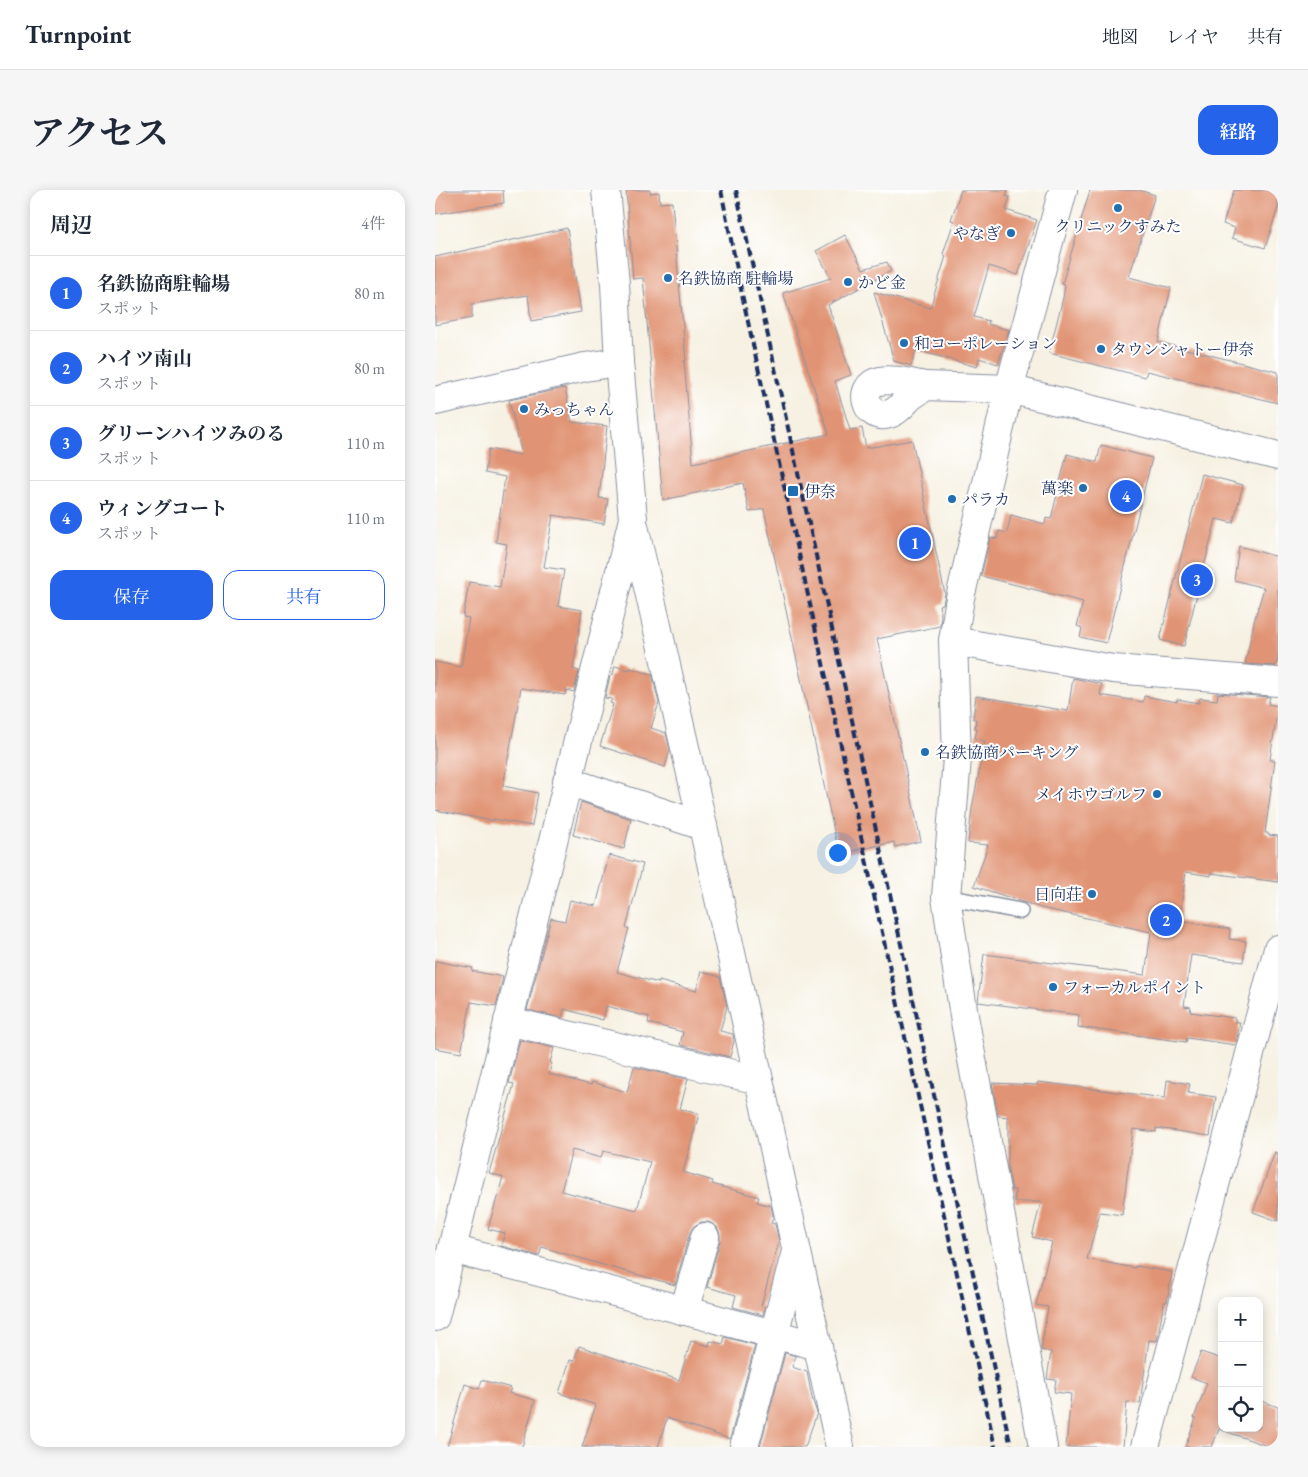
<!DOCTYPE html>
<html lang="ja">
<meta charset="utf-8">
<style>
:root{--surface:#fff;--page:#f6f6f7;--text:#1f2937;--muted:#747a83;--line:#e0e1e3;--accent:#2563eb}
body{margin:0;font-family:"EB Garamond","Noto Serif JP",serif;background:var(--page);color:var(--text)}
.controls{position:absolute;right:15px;bottom:15px;display:grid;overflow:hidden;border-radius:10px;box-shadow:0 2px 12px #0003}
.controls button{width:45px;height:45px;display:grid;place-items:center;padding:0;border:0;border-bottom:1px solid var(--line);background:var(--surface);color:var(--text);font:25px sans-serif}
.you{position:absolute;left:402px;top:662px;width:18px;height:18px;margin:-12px;border:4px solid #fff;border-radius:50%;background:#1a73e8;box-shadow:0 0 0 8px #1a73e833}
.badge{display:grid;place-items:center;width:32px;height:32px;border-radius:50%;background:var(--accent);color:#fff;font-size:16px;font-weight:700}
.pin{position:absolute;translate:-50% -50%;border:2px solid #fff;box-shadow:0 1px 5px #0006}
.list{margin:0;padding:0;list-style:none}
h2{display:flex;justify-content:space-between;align-items:center;height:65px;margin:0;padding:0 20px;font-size:21px}
h2 small{font-size:16px;font-weight:400;color:var(--muted)}
.list li{display:grid;grid-template-columns:32px 1fr auto;gap:15px;align-items:center;box-sizing:border-box;height:75px;padding:0 20px;border-top:1px solid var(--line)}
.list b{display:block;font-size:19px;white-space:nowrap}
.list p{margin:0;font-size:16px;white-space:nowrap;color:var(--muted)}
.list em{font-size:16px;font-style:normal;color:var(--muted)}
.actions{display:flex;gap:10px;padding:15px 20px}
.actions a{flex:1;padding:11px 0;border:1px solid var(--accent);border-radius:15px;text-align:center;font-size:18px;color:var(--accent)}
.actions .main{background:var(--accent);color:#fff}
.icon{flex:none;width:28px;height:28px;fill:none;stroke:currentColor;stroke-width:2;stroke-linecap:round;stroke-linejoin:round}
.map{position:relative;flex:none;width:843px;height:1257px;overflow:hidden;border-radius:15px}
header{display:flex;align-items:center;gap:30px;box-sizing:border-box;height:70px;padding:0 25px;background:var(--surface);border-bottom:1px solid var(--line)}
header strong{font-size:24px}
nav{display:flex;gap:28px;margin-inline-start:auto;font-size:18px}
.intro{display:flex;align-items:center;justify-content:space-between;box-sizing:border-box;height:120px;padding:0 30px}
h1{margin:0;font-size:35px}
.button{padding:12px 22px;border-radius:15px;background:var(--accent);color:#fff;font-size:18px;font-weight:700}
main{display:flex;gap:30px;padding:0 30px}
aside{flex:1;background:var(--surface);border-radius:15px;box-shadow:0 2px 12px #0003}
.map>svg:first-child{display:block}
.building{fill:#e19474;fill-rule:evenodd}
.lines{fill:none;stroke-linecap:round;stroke-linejoin:round}
.service-casing{stroke:#8890a0;stroke-width:18}
.minor-casing{stroke:#8890a0;stroke-width:30}
.service{stroke:#fff;stroke-width:15}
.minor{stroke:#fff;stroke-width:28}
.rail{stroke:#1b2f5e;stroke-width:4;stroke-dasharray:8 4;stroke-linecap:butt}
.poi-dot{fill:#1f6fb2;stroke:#fff;stroke-width:2}
.labels{text-anchor:middle;dominant-baseline:central;stroke-width:4;stroke-linejoin:round;paint-order:stroke}
.poi-label{font-size:16px;fill:#1b2f5e;stroke:#fff;text-anchor:start}
</style>
<header>
<strong>Turnpoint</strong>
<nav><a>地図</a><a>レイヤ</a><a>共有</a></nav>
</header>
<div class="intro"><h1>アクセス</h1><a class="button">経路</a></div>
<main>
<aside>
<h2>周辺<small>4件</small></h2>
<ul class="list">
<li><span class="badge">1</span><div><b>名鉄協商駐輪場</b><p>スポット</p></div><em>80 m</em></li>
<li><span class="badge">2</span><div><b>ハイツ南山</b><p>スポット</p></div><em>80 m</em></li>
<li><span class="badge">3</span><div><b>グリーンハイツみのる</b><p>スポット</p></div><em>110 m</em></li>
<li><span class="badge">4</span><div><b>ウィングコート</b><p>スポット</p></div><em>110 m</em></li>
</ul>
<div class="actions"><a class="main">保存</a><a>共有</a></div>
</aside>
<div class="map">
<svg width="843" height="1257" viewBox="0 0 843 1257">
<rect width="100%" height="100%" fill="#fff"/>
<filter id="ink" filterUnits="userSpaceOnUse"><feTurbulence type="fractalNoise" baseFrequency=".02" numOctaves="2"/><feDisplacementMap in="SourceGraphic" scale="10" xChannelSelector="R" yChannelSelector="G"/><feConvolveMatrix kernelMatrix="1 2 1 2 8 2 1 2 1" color-interpolation-filters="sRGB"/></filter>
<filter id="wash" filterUnits="userSpaceOnUse"><feTurbulence type="fractalNoise" baseFrequency=".0096" numOctaves="4" result="noise"/><feDisplacementMap in="SourceGraphic" scale="20" xChannelSelector="R" yChannelSelector="G"/><feGaussianBlur stdDeviation="1.12" result="paint"/><feColorMatrix in="noise" values="0 0 0 0 0 0 0 0 0 0 0 0 0 0 0 0 0 1.4 0 .05"/><feComposite in="paint" operator="in"/></filter>
<g filter="url(#wash)">
<rect width="100%" height="100%" fill="#f6f1e2"/>
<g id="blocks">
<!-- building -->
<g class="building">
<path d="M0 0H68L69 13 0 24Z"/>
<path d="M191 0H215V3L224 2 225 13 237 12 251 171H249L258 273 394 244 348 103 396 88 381 61 410 45 428 79 452 72 456 81 393 115 416 185 400 191 415 240 427 238 431 258 477 250 510 404 508 414 504 415 506 425 505 436 442 449 486 651 460 657 459 652 404 664 329 319 314 322 308 293 228 310 208 88 198 89Z"/>
<path d="M526 0H573L571 6 575 7 571 20 602 30 583 85 554 76 539 127 554 131 553 134 574 140 563 174 544 168 542 177 481 160 476 176 459 171 439 102 495 118 511 66 508 64 519 31 516 30Z"/>
<path d="M655 0H704L720 5 694 87 736 98 723 152 843 182V213L712 181 710 187 614 163 628 108 630 95 627 94Z"/>
<path d="M799 0H843V18L830 58 797 48 800 38 788 34Z"/>
<path d="M132 38 146 122 96 131 93 105 37 114V128L0 135V67Z"/>
<path d="M130 198 137 232 172 236 164 308 173 309 169 334 118 325 109 377 129 380 123 416 147 420 138 479 144 481 139 502 131 500 130 505 86 498 68 596 103 603 97 636 58 629V631L0 620V472L26 477 34 428 28 427 34 392 65 397 72 354 61 352 70 287 50 283 54 259 87 265 74 210Z"/>
<path d="M666 255 717 268 671 453 645 447 647 438 642 436 648 412 546 386 555 347 562 349 564 341 572 343 576 325 610 334 611 328 616 329 632 264 662 272Z"/>
<path d="M767 284 808 295 798 333 781 329 749 456 725 450Z"/>
<path d="M804 356 843 367V468L841 476 810 474 820 428 829 398 799 390Z"/>
<path d="M180 476 194 480 195 478 217 484 224 513 216 538 231 543 235 560 230 577 165 556 178 514 175 513 177 509 170 508 175 486 177 487Z"/>
<path d="M638 488 667 494 665 505 708 512 709 506 742 512V509L764 513 765 508 782 510 783 503 835 507 833 514 843 516 835 570H840L830 643H833V645L843 646V692L776 683V686L751 682 744 731 795 739 794 749 811 751 808 772 756 765 749 816 756 817 755 822 800 828V832H805L801 855 752 848 751 852 643 837 644 825 543 812 549 764 710 785 716 742 606 718 539 696 553 655 533 653 537 618 550 551 540 549 542 538H540L541 529H538L541 506 633 521Z"/>
<path d="M146 612 196 629 189 659 138 645Z"/>
<path d="M174 665 208 674 191 738H194L182 782 224 793V791L261 801 266 781 285 787 292 817 285 841 298 844 299 851 295 867 245 855 248 842 213 833 214 827 171 816 168 830 129 819 127 828 92 820 116 728 130 731 135 710 161 716Z"/>
<path d="M0 771 38 778 37 781 68 787 61 816 36 812 26 863 0 858Z"/>
<path d="M85 850 119 858 115 873H117L114 884 156 895 157 892 192 902 199 877 253 889 245 919 264 924 248 982 278 991 277 994 324 1007 322 1012 336 1016 338 1026 336 1033 340 1034 344 1051 326 1116 330 1117 328 1125 298 1117 301 1105 272 1097 285 1051V1044L282 1037 274 1032H266L259 1036 255 1042 240 1095 182 1079 107 1057 104 1066 66 1056 70 1043 53 1039 68 987 54 983 79 894 74 893ZM137 960 166 968 168 961 215 972 202 1020 126 1001Z"/>
<path d="M732 890 755 894 753 903 781 907 775 946 721 938V942L698 939 687 1025 665 1022 652 1069 700 1078V1076L737 1082 732 1112H729L722 1151 714 1150 705 1213 692 1212 688 1257H631L636 1204 619 1202 621 1190 612 1189 616 1162 606 1160 613 1117 601 1115 617 1052 597 1047 606 1012H580V1000H577L573 981V927L563 926 557 893 602 895 603 892 730 908Z"/>
<path d="M840 962 843 963V1031L818 1022Z"/>
<path d="M290 1147 320 1155 295 1249 232 1228 223 1257H147L161 1215 124 1203 135 1170 139 1171 144 1156 244 1190 256 1151 274 1156 275 1151 288 1154Z"/>
<path d="M766 1162 787 1169V1238H824V1210L843 1217V1257H835L784 1239 777 1257H750L761 1228H759L772 1193 756 1187Z"/>
<path d="M350 1163 361 1166 357 1177 372 1182 377 1208 382 1223 370 1257H325Z"/>
<path d="M47 1190 76 1198 74 1203 100 1210 87 1257H12L30 1194 44 1199Z"/>
</g>
</g>
</g>
<g filter="url(#ink)">
<use href="#blocks" fill-opacity="0" stroke="#8890a0" stroke-width="1"/>
<g class="lines">
<!-- service casing -->
<g class="service-casing">
<path id="service" d="M511 707 585 721"/>
</g>
<!-- minor casing -->
<g class="minor-casing">
<g id="minor">
<path d="M491 196C478 194 457 188 445 191 421 195 431 232 454 224 462 222 469 213 475 207 480 203 485 200 491 196L574 199 843 266"/>
<path d="M0 211 150 177 184 172"/>
<path d="M199 336 268 636 405 1257"/>
<path d="M518 451 678 479 843 492"/>
<path d="M132 591 268 636"/>
<path d="M73 831 324 890"/>
<path d="M17 1059 383 1156"/>
<path d="M249 1121 270 1047"/>
<path d="M0 1127 198 329 184 172 180 94 171 0"/>
<path d="M309 1257 360 1065"/>
<path d="M608 1257 529 826 511 707 522 568 518 451 525 408 574 199 628 0"/>
<path d="M710 1257 843 759"/>
</g>
</g>
<!-- service -->
<use href="#service" class="service"/>
<!-- minor -->
<use href="#minor" class="minor"/>
<!-- rail -->
<g class="rail">
<path d="M286 0 308 109 560 1257"/>
<path d="M301 0 576 1257"/>
</g>
</g>
</g>
<!-- markers -->
<g class="poi-dot">
<circle cx="683" cy="18" r="5"/>
<circle cx="576" cy="43" r="5"/>
<circle cx="233" cy="88" r="5"/>
<circle cx="413" cy="92" r="5"/>
<circle cx="469" cy="153" r="5"/>
<circle cx="666" cy="159" r="5"/>
<circle cx="89" cy="219" r="5"/>
<circle cx="648" cy="298" r="5"/>
<rect x="352" y="295" width="12" height="12" rx="2.5"/>
<circle cx="517" cy="309" r="5"/>
<circle cx="490" cy="562" r="5"/>
<circle cx="722" cy="604" r="5"/>
<circle cx="657" cy="704" r="5"/>
<circle cx="618" cy="797" r="5"/>
</g>
<g class="labels">
<!-- poi labels -->
<g class="poi-label">
<text x="683" y="36" text-anchor="middle">クリニックすみた</text>
<text x="566" y="43" text-anchor="end">やなぎ</text>
<text x="243" y="88">名鉄協商 駐輪場</text>
<text x="423" y="92">かど金</text>
<text x="479" y="153">和コーポレーション</text>
<text x="676" y="159">タウンシャトー伊奈</text>
<text x="99" y="219">みっちゃん</text>
<text x="638" y="298" text-anchor="end">萬楽</text>
<text x="369" y="301">伊奈</text>
<text x="527" y="309">パラカ</text>
<text x="500" y="562">名鉄協商パーキング</text>
<text x="712" y="604" text-anchor="end">メイホウゴルフ</text>
<text x="647" y="704" text-anchor="end">日向荘</text>
<text x="628" y="797">フォーカルポイント</text>
</g>
</g>
</svg>
<div class="controls">
<button>+</button>
<button>−</button>
<button><svg class="icon" aria-label="locate" viewBox="0 0 24 24"><circle cx="12" cy="12" r="6"/><path d="M12 2v4M12 18v4M2 12h4M18 12h4"/></svg></button>
</div>
<div class="you"></div>
<div class="pin badge" style="left:480px;top:353px">1</div>
<div class="pin badge" style="left:731px;top:730px">2</div>
<div class="pin badge" style="left:762px;top:390px">3</div>
<div class="pin badge" style="left:691px;top:306px">4</div>
</div>
</main>
